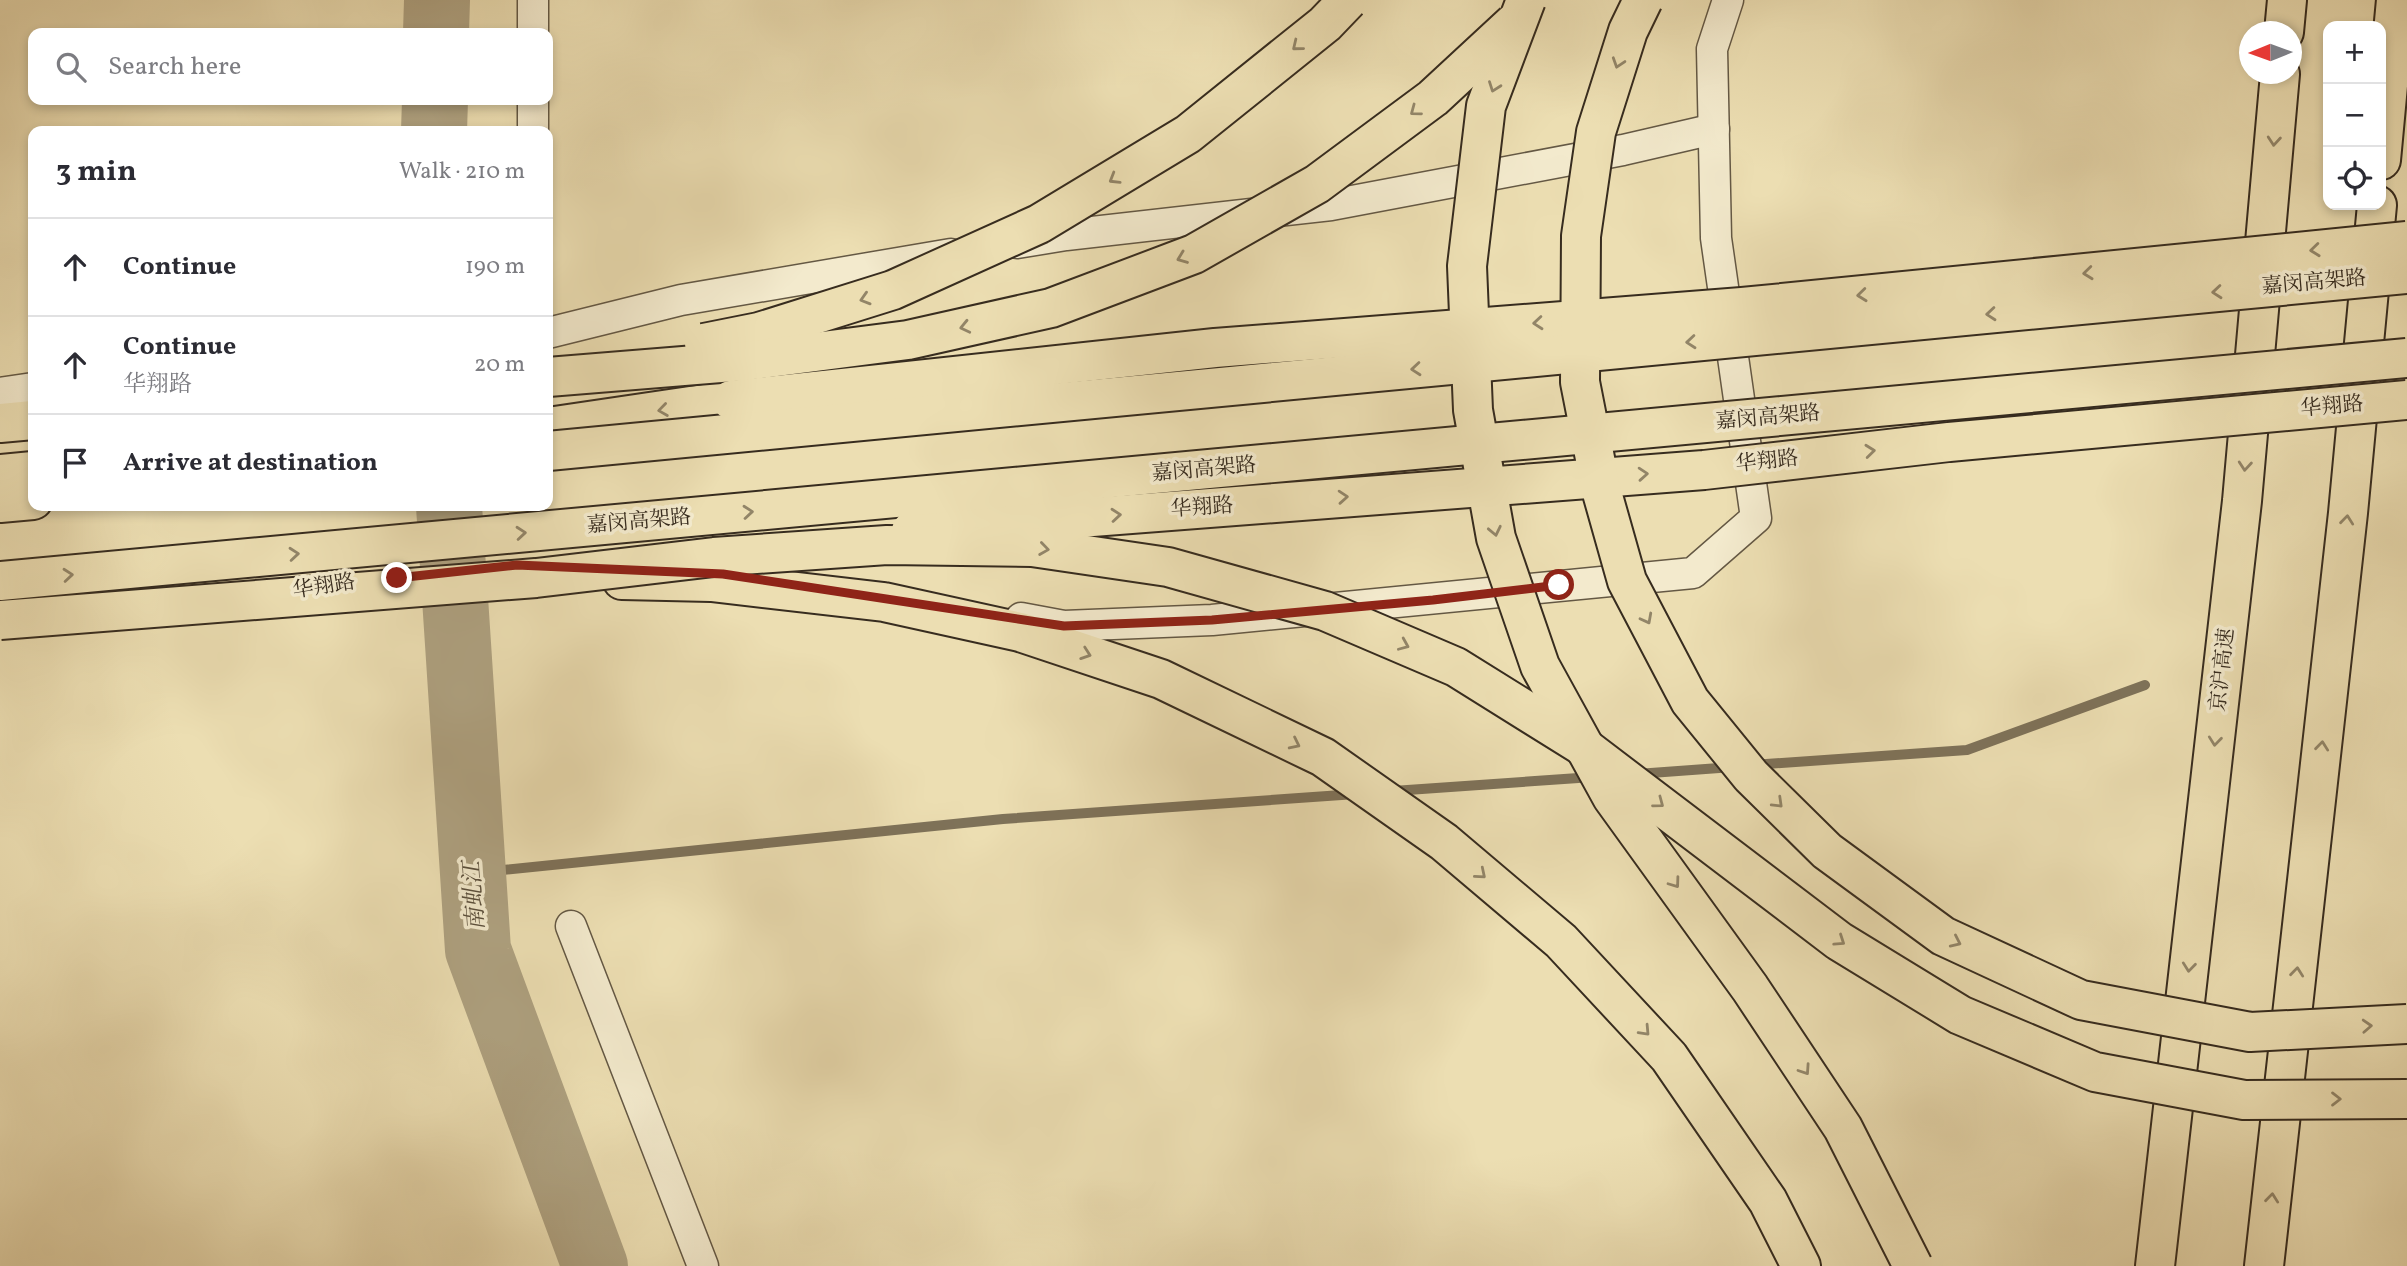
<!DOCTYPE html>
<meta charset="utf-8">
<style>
:root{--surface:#fff;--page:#f7f7f7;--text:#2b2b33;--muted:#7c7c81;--line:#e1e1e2}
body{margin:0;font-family:Vollkorn,"Noto Serif SC",serif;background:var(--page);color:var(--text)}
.controls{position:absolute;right:21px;top:21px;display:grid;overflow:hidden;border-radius:14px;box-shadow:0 4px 10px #0003}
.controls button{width:63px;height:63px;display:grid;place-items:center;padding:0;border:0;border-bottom:2px solid var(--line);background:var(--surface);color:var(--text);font:35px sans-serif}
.compass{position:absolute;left:2239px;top:21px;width:63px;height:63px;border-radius:50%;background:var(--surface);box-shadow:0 4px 10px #0003;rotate:269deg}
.stop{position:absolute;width:21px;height:21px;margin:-16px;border:5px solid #8f2418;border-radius:50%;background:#fff}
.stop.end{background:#8f2418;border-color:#fff;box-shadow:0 2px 7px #0008}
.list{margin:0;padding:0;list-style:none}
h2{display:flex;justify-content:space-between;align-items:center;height:91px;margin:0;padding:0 28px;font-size:30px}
h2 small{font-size:23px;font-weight:400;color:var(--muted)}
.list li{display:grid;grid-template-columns:46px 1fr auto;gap:21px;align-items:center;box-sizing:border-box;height:98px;padding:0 28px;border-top:2px solid var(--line)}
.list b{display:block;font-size:26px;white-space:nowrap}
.list p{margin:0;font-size:23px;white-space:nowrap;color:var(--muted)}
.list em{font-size:23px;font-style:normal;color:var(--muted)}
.icon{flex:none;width:38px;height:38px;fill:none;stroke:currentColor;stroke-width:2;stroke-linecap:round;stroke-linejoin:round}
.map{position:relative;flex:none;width:2407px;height:1266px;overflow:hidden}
.search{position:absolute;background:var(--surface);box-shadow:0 4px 10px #0003;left:28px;top:28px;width:525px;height:77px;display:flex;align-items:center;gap:18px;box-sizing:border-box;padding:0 24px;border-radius:14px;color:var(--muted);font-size:26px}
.panel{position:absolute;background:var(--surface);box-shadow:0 4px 10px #0003;left:28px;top:126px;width:525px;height:385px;border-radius:14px}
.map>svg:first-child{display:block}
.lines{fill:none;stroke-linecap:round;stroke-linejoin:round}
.stream{stroke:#7e7259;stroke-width:10}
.river{stroke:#aea180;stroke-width:66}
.minor-casing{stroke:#645844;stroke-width:33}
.primary-casing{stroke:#372c1f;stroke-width:42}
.trunk-casing{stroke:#372c1f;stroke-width:42}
.motorway-casing{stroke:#372c1f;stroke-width:42}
.minor{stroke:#f3eacd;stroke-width:30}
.primary{stroke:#ecdeb2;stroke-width:38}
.trunk{stroke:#ecdeb2;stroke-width:38}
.motorway{stroke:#ecdeb2;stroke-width:38}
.primary-bridge-casing{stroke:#372c1f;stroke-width:42;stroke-linecap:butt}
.trunk-bridge-casing{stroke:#372c1f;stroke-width:42;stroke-linecap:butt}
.motorway-bridge-casing{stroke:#372c1f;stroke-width:42;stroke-linecap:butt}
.primary-bridge{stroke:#ecdeb2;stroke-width:38}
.trunk-bridge{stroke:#ecdeb2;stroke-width:38}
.motorway-bridge{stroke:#ecdeb2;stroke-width:38}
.oneway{stroke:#928568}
.route{stroke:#8f2418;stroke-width:9}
.labels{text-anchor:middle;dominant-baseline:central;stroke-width:7;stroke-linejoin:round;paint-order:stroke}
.street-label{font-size:21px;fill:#372c1f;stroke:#f3eacd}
.water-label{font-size:23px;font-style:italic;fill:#5b4f3c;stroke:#f3eacd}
</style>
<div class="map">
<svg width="2407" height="1266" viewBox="0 0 2407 1266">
<rect width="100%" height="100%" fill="#ecdeb2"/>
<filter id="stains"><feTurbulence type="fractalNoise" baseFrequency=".00286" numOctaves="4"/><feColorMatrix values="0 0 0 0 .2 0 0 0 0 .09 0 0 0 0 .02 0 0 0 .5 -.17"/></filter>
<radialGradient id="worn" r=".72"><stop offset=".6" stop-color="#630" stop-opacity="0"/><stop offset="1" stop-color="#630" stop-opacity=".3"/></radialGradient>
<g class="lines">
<!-- stream -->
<g class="stream">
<path d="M1752 765 1967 750 2145 685"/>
<path d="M1637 774 1733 767"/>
<path d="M1393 791 1593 777"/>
<path d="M473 873 1003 819 1356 794"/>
</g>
<!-- river -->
<g class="river">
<path d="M436 33 437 0"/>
<path d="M434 131 435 100"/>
<path d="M449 506 478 950 595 1266"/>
</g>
<!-- minor casing -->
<g class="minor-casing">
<g id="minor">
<path d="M533 33V0"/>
<path d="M533 131V100"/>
<path d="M1017 243 1066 235 1331 205 1623 150 1714 129"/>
<path d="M548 333 681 300 951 254"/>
<path d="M0 393 33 388"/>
<path d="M1021 618 1064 626 1212 620 1693 573 1756 518 1716 238 1712 49 1728 0"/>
<path d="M571 926 703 1266"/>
</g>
</g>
<!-- primary casing -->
<g class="primary-casing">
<g id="primary">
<path d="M548 427 731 400"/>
<path d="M0 474 33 471"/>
</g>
</g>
<!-- trunk casing -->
<g class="trunk-casing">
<path id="trunk" d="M0 503 33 500"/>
</g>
<!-- motorway casing -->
<g class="motorway-casing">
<g id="motorway">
<path d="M2284 32 2287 0"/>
<path d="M2381 160 2396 0"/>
<path d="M0 423 33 420"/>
<path d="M622 580 711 582 884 602 1020 632 1161 679 1323 757 1444 842 1561 941 1669 1057 1768 1201 1801 1266"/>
<path d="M2155 1266 2242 501 2280 74"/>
<path d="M2264 1266 2348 513 2377 205"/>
</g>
</g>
<!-- minor -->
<use href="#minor" class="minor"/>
<!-- primary -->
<use href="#primary" class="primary"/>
<!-- trunk -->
<use href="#trunk" class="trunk"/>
<!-- motorway -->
<use href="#motorway" class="motorway"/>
<!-- primary-bridge casing -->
<g class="primary-bridge-casing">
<g id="primary-bridge">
<path d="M731 400 1215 348 1742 307 2407 241"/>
<path d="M911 531 1704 470 1949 442 2407 400"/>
</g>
</g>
<!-- trunk-bridge casing -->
<g class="trunk-bridge-casing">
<g id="trunk-bridge">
<path d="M548 451 2407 274"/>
<path d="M0 581 2407 358"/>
</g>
</g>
<!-- motorway-bridge casing -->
<g class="motorway-bridge-casing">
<g id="motorway-bridge">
<path d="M1526 0 1486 106 1467 266 1473 410 1496 538 1540 666 1612 797 1750 988 1843 1128 1913 1266"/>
<path d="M1643 0 1628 31 1596 132 1581 236 1580 382 1601 489 1627 581 1690 701 1751 776 1827 851 1943 936 2081 1000 2250 1032 2407 1024"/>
<path d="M704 343 759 332 893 290 1039 224 1188 134 1325 24 1348 0"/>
<path d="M548 377 745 361 908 340 1051 308 1194 254 1317 184 1433 98 1514 23"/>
<path d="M0 620 536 578 714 557 887 545 1032 547 1168 567 1325 611 1456 667 1581 745 1839 941 1960 1015 2095 1072 2244 1100 2407 1099"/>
</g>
</g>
<!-- primary-bridge -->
<use href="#primary-bridge" class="primary-bridge"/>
<!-- trunk-bridge -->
<use href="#trunk-bridge" class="trunk-bridge"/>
<!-- motorway-bridge -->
<use href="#motorway-bridge" class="motorway-bridge"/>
</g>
<!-- one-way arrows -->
<defs><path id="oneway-chevron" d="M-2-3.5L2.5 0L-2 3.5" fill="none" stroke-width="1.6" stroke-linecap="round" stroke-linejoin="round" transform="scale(1.75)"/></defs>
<g class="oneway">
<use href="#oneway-chevron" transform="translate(1297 46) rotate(141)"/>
<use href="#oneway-chevron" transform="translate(1618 63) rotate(108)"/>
<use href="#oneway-chevron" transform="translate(1494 87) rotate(110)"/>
<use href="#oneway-chevron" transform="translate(1415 111) rotate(143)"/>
<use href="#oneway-chevron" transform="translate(2274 141) rotate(95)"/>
<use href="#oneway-chevron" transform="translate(1114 179) rotate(149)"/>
<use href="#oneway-chevron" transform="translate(2315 250) rotate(174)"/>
<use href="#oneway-chevron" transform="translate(1182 258) rotate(159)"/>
<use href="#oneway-chevron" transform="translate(2088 273) rotate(174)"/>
<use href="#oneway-chevron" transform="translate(2217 292) rotate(175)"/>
<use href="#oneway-chevron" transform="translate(1862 295) rotate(174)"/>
<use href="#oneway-chevron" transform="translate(865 299) rotate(163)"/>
<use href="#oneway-chevron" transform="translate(1991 314) rotate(175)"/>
<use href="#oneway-chevron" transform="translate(1538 323) rotate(175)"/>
<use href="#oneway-chevron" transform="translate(965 327) rotate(167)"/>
<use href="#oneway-chevron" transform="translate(1691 342) rotate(175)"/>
<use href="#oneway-chevron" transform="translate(1416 369) rotate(175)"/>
<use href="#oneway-chevron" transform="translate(663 410) rotate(172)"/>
<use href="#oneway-chevron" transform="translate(1870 451) rotate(-6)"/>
<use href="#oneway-chevron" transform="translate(2245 466) rotate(95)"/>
<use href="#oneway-chevron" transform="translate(1643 474) rotate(-4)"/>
<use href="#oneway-chevron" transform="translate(1343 497) rotate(-4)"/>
<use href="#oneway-chevron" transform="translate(748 512) rotate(-5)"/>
<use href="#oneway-chevron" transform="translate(1116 515) rotate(-5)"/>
<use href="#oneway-chevron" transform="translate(2347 520) rotate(-84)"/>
<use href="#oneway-chevron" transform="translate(1495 531) rotate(78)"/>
<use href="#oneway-chevron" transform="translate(521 533) rotate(-5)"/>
<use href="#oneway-chevron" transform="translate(1044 549) rotate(8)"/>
<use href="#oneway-chevron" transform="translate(294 554) rotate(-5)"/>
<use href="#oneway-chevron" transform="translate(68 575) rotate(-5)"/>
<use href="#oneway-chevron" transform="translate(1647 619) rotate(62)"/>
<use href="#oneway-chevron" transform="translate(1404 645) rotate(23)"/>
<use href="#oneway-chevron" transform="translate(1086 654) rotate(19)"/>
<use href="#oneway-chevron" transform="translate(2215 741) rotate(96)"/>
<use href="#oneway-chevron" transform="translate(1295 744) rotate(26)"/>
<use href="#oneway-chevron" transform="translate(2322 746) rotate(-84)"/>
<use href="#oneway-chevron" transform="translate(1659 803) rotate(37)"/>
<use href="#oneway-chevron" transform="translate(1778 803) rotate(44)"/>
<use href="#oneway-chevron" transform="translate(1481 874) rotate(40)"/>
<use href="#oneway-chevron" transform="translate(1675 883) rotate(54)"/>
<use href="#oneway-chevron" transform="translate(1840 941) rotate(34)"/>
<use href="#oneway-chevron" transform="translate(1956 942) rotate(25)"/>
<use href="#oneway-chevron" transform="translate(2189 967) rotate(96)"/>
<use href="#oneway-chevron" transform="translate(2297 972) rotate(-84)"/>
<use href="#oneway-chevron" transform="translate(2367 1026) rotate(-3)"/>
<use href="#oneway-chevron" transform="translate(1645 1031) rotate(47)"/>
<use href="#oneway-chevron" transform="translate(1805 1070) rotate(56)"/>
<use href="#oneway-chevron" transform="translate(2336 1099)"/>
<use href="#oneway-chevron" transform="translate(2272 1198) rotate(-84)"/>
</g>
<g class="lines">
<!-- route -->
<path class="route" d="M397 578 517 565 723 574 1064 626 1212 620 1433 600 1559 585"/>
</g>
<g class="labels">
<!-- street labels -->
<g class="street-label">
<text transform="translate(2314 283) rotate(-5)">嘉闵高架路</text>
<text transform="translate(2332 407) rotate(-5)">华翔路</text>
<text transform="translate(1768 418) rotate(-5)">嘉闵高架路</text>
<text transform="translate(1767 462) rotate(-6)">华翔路</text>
<text transform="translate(1204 470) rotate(-5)">嘉闵高架路</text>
<text transform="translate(1202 508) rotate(-4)">华翔路</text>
<text transform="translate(639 522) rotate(-5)">嘉闵高架路</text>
<text transform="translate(324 587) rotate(-9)">华翔路</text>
<text transform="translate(2223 670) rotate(-84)">京沪高速</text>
</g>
<!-- water labels -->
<g class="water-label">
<text transform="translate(475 896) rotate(-94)">南虬江</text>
</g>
</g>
<rect width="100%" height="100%" filter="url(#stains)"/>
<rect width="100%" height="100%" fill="url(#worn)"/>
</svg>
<div class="controls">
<button>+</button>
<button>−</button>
<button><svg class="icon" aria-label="locate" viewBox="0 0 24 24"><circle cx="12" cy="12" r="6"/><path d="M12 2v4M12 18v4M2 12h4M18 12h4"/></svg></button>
</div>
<svg class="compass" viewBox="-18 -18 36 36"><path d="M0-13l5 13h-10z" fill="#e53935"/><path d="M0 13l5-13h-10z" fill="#7c7c81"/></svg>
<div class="stop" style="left:1559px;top:585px"></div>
<div class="stop end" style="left:397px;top:578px"></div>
<div class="search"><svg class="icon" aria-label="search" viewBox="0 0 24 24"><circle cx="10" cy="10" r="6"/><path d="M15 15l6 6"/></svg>Search here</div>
<section class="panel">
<h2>3 min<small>Walk · 210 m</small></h2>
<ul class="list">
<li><svg class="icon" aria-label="ahead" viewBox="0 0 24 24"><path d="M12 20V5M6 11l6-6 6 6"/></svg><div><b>Continue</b></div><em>190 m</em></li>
<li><svg class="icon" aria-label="ahead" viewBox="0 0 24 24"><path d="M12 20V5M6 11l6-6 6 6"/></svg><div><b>Continue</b><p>华翔路</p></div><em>20 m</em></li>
<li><svg class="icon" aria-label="arrive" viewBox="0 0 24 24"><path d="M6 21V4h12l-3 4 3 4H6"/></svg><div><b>Arrive at destination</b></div></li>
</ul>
</section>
</div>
